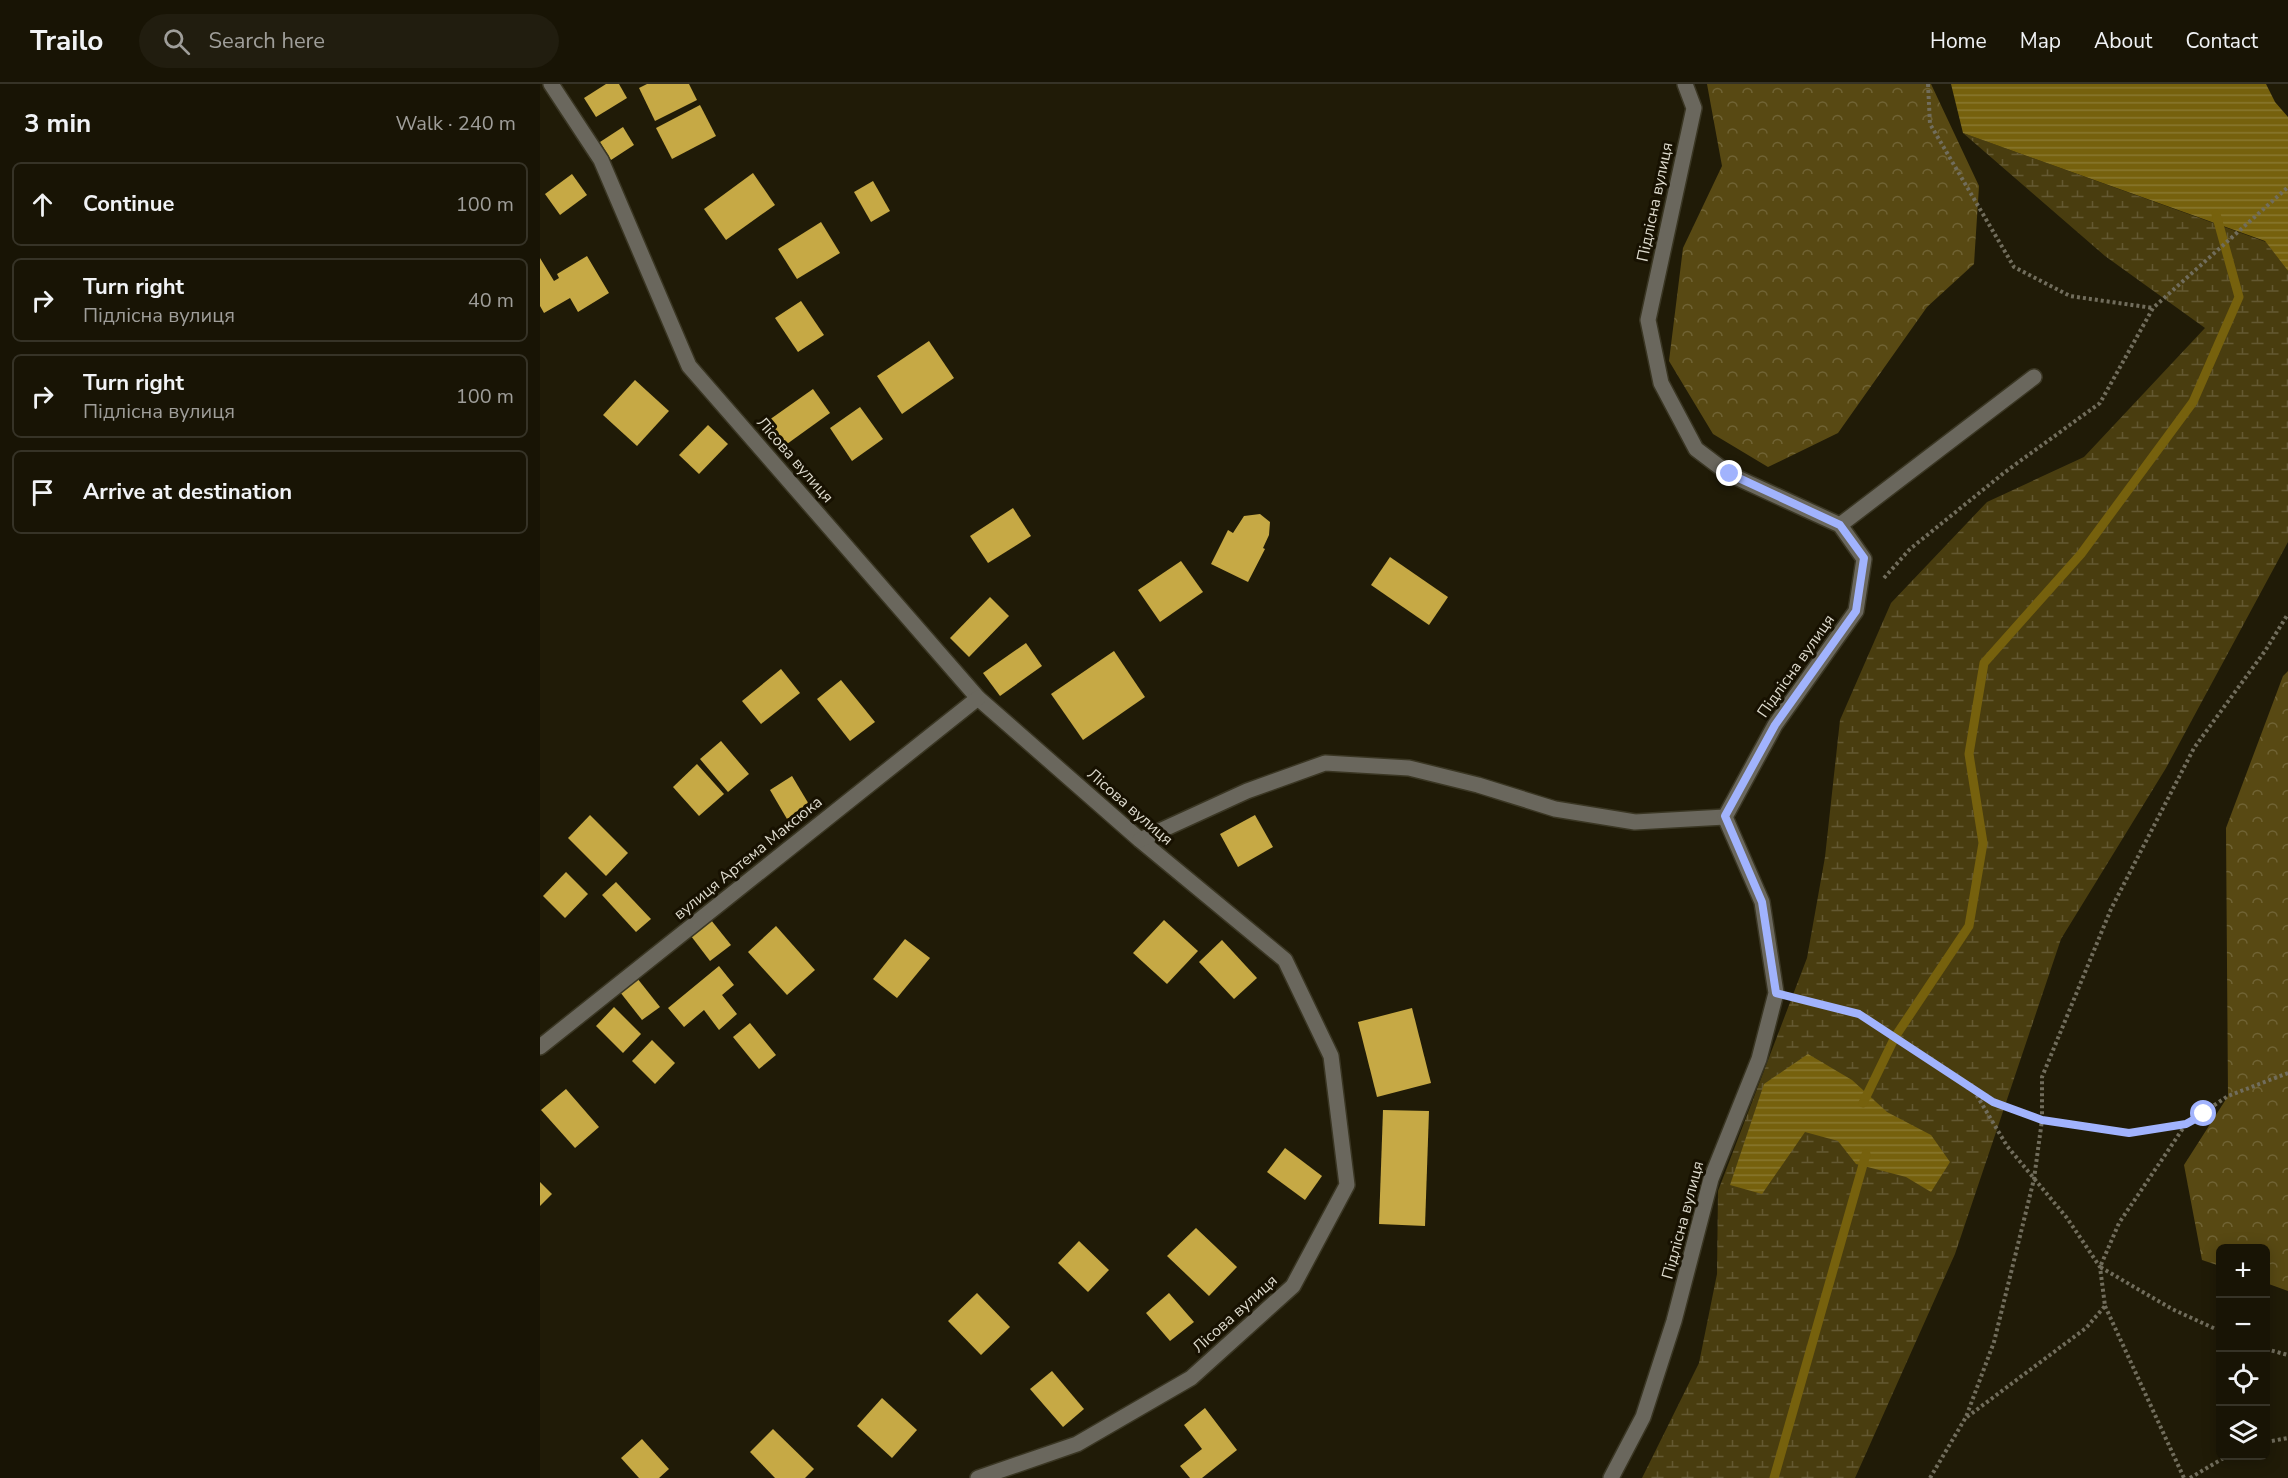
<!DOCTYPE html>
<meta charset="utf-8">
<style>
:root{--surface:#181405;--page:#211d0f;--text:#f1f3f6;--muted:#9f9e9a;--line:#363327}
body{margin:0;font-family:"Nunito Sans",sans-serif;background:var(--page);color:var(--text)}
.controls{position:absolute;right:18px;bottom:18px;display:grid;overflow:hidden;border-radius:9px;box-shadow:0 3px 15px #0003}
.controls button{width:54px;height:54px;display:grid;place-items:center;padding:0;border:0;border-bottom:2px solid var(--line);background:var(--surface);color:var(--text);font:30px sans-serif}
.stop{position:absolute;width:18px;height:18px;margin:-14px;border:4px solid #a1b3fd;border-radius:50%;background:#fff}
.stop.end{background:#a1b3fd;border-color:#fff;box-shadow:0 2px 6px #0008}
.list{margin:0;padding:0;list-style:none}
h2{display:flex;justify-content:space-between;align-items:center;height:78px;margin:0;padding:0 24px;font-size:26px}
h2 small{font-size:20px;font-weight:400;color:var(--muted)}
.list li{display:grid;grid-template-columns:39px 1fr auto;gap:18px;align-items:center;box-sizing:border-box;height:84px;margin:0 12px 12px;padding:0 12px;border:2px solid var(--line);border-radius:9px}
.list b{display:block;font-size:22px;white-space:nowrap}
.list p{margin:0;font-size:20px;white-space:nowrap;color:var(--muted)}
.list em{font-size:20px;font-style:normal;color:var(--muted)}
.icon{flex:none;width:33px;height:33px;fill:none;stroke:currentColor;stroke-width:2;stroke-linecap:round;stroke-linejoin:round}
.map{position:relative;flex:none;width:1748px;height:1394px;overflow:hidden}
header{display:flex;align-items:center;gap:36px;box-sizing:border-box;height:84px;padding:0 30px;background:var(--surface);border-bottom:2px solid var(--line)}
header strong{font-size:28px}
nav{display:flex;gap:33px;margin-inline-start:auto;font-size:21px}
.search{width:420px;height:54px;background:var(--page);display:flex;align-items:center;gap:15px;box-sizing:border-box;padding:0 21px;border-radius:33px;color:var(--muted);font-size:22px}
main{display:flex}
aside{flex:1;background:var(--surface)}
.map>svg:first-child{display:block}
.forest{fill:url(#forest-crowns)}
.wetland{fill:url(#wetland-marsh)}
.water{fill:url(#water-rules)}
.lines{fill:none;stroke-linecap:round;stroke-linejoin:round}
.stream{stroke:#76610d;stroke-width:9}
.building{fill:#c6a945}
.minor-casing{stroke:#3a3623;stroke-width:18}
.path{stroke:#716d5c;stroke-width:4;stroke-dasharray:3 3;stroke-linecap:butt}
.minor{stroke:#6a675d;stroke-width:15}
.route{stroke:#a1b3fd;stroke-width:8}
.labels{text-anchor:middle;dominant-baseline:central;stroke-width:6;stroke-linejoin:round;paint-order:stroke}
.street-label{font-size:16px;fill:#dddacd;stroke:#171101}
</style>
<header>
<strong>Trailo</strong>
<div class="search"><svg class="icon" aria-label="search" viewBox="0 0 24 24"><circle cx="10" cy="10" r="6"/><path d="M15 15l6 6"/></svg>Search here</div>
<nav><a>Home</a><a>Map</a><a>About</a><a>Contact</a></nav>
</header>
<main>
<aside>
<h2>3 min<small>Walk · 240 m</small></h2>
<ul class="list">
<li><svg class="icon" aria-label="ahead" viewBox="0 0 24 24"><path d="M12 20V5M6 11l6-6 6 6"/></svg><div><b>Continue</b></div><em>100 m</em></li>
<li><svg class="icon" aria-label="right" viewBox="0 0 24 24"><path d="M7 20v-9h11M14 6l5 5-5 5"/></svg><div><b>Turn right</b><p>Підлісна вулиця</p></div><em>40 m</em></li>
<li><svg class="icon" aria-label="right" viewBox="0 0 24 24"><path d="M7 20v-9h11M14 6l5 5-5 5"/></svg><div><b>Turn right</b><p>Підлісна вулиця</p></div><em>100 m</em></li>
<li><svg class="icon" aria-label="arrive" viewBox="0 0 24 24"><path d="M6 21V4h12l-3 4 3 4H6"/></svg><div><b>Arrive at destination</b></div></li>
</ul>
</aside>
<div class="map">
<svg width="1748" height="1394" viewBox="0 0 1748 1394">
<defs>
<pattern id="forest-crowns" width="20" height="18" patternUnits="userSpaceOnUse" patternTransform="scale(1.5)"><rect width="20" height="18" fill="#584913"/><path d="M2 6a3 3 0 1 1 6 0M12 15a3 3 0 1 1 6 0" fill="none" stroke="#706334"/></pattern>
<pattern id="wetland-marsh" width="20" height="14" patternUnits="userSpaceOnUse" patternTransform="scale(1.5)"><rect width="20" height="14" fill="#493d0f"/><path d="M1 5h8M5 5V1M11 12h8M15 12V8" fill="none" stroke="#635831"/></pattern>
<pattern id="water-rules" width="6" height="5" patternUnits="userSpaceOnUse" patternTransform="scale(1.5)"><rect width="6" height="5" fill="#76610d"/><path d="M0 2.5h6" fill="none" stroke="#89772f"/></pattern>
</defs>
<rect width="100%" height="100%" fill="#201b07"/>
<!-- forest -->
<g class="forest">
<path d="M1167 0H1391L1439 102 1434 180 1387 223 1298 349 1228 383 1173 350 1129 277 1143 164 1182 82Z"/>
<path d="M1748 587V1207L1726 1199V1164H1680V1182L1662 1176 1644 1081 1688 1012 1686 744 1743 592Z"/>
</g>
<!-- wetland -->
<path class="wetland" d="M1423 49 1726 158 1748 187V458L1626 684 1521 855 1415 1170 1315 1394H1102L1159 1279 1177 1190 1178 1107 1267 874 1285 773 1300 636 1351 519 1447 418 1544 373 1665 244 1565 172Z"/>
<!-- water -->
<g class="water">
<path d="M1411 0H1726L1735 18 1748 33V187L1725 157 1423 49Z"/>
<path d="M1268 970 1312 996 1347 1028 1391 1051 1410 1078 1391 1108 1366 1093 1316 1080 1298 1057 1265 1048 1222 1110 1190 1101 1224 1000Z"/>
</g>
<g class="lines">
<!-- stream -->
<g class="stream">
<path d="M1323 1019 1355 953 1429 842 1443 759 1429 670 1444 579 1541 470 1653 318 1699 213 1676 130"/>
<path d="M1234 1394 1326 1070"/>
</g>
</g>
<!-- building -->
<g class="building">
<path d="M66 0H79L87 14 56 33 44 14Z"/>
<path d="M107 0H149L157 16 115 37 99 4Z"/>
<path d="M160 21 176 52 132 75 116 44Z"/>
<path d="M83 43 94 61 71 76 60 58Z"/>
<path d="M213 89 235 121 186 156 164 125Z"/>
<path d="M32 90 47 111 20 131 5 110Z"/>
<path d="M333 97 350 127 331 138 314 108Z"/>
<path d="M281 138 300 169 257 195 238 165Z"/>
<path d="M47 172 69 209 38 228 30 214 4 229 0 222V174L14 197 19 194 17 190Z"/>
<path d="M261 217 284 251 258 268 235 234Z"/>
<path d="M389 257 414 294 362 330 337 292Z"/>
<path d="M95 296 129 327 97 362 63 331Z"/>
<path d="M273 305 290 329 240 365 222 341Z"/>
<path d="M320 323 343 355 312 377 290 344Z"/>
<path d="M168 341 188 360 159 390 139 371Z"/>
<path d="M473 424 491 452 448 479 430 452Z"/>
<path d="M720 430 730 438 729 451 723 464 725 465 708 498 671 480 688 446 693 449 704 432Z"/>
<path d="M850 473 908 513 889 541 831 501Z"/>
<path d="M641 477 663 508 620 538 598 506Z"/>
<path d="M450 513 469 532 429 573 410 554Z"/>
<path d="M486 559 502 582 460 612 443 589Z"/>
<path d="M574 567 605 613 543 656 511 610Z"/>
<path d="M241 585 260 609 221 640 202 617Z"/>
<path d="M301 596 335 638 310 657 277 615Z"/>
<path d="M181 657 209 690 188 708 160 675Z"/>
<path d="M157 680 184 710 159 732 133 703Z"/>
<path d="M252 692 270 722 247 735 230 706Z"/>
<path d="M50 731 88 769 66 792 28 754Z"/>
<path d="M715 731 733 763 698 783 680 750Z"/>
<path d="M26 788 48 810 25 834 3 812Z"/>
<path d="M76 798 111 835 96 848 62 811Z"/>
<path d="M171 836 191 861 170 877 151 852Z"/>
<path d="M624 836 658 867 627 900 593 869Z"/>
<path d="M236 842 275 886 247 911 208 868Z"/>
<path d="M365 855 390 874 357 914 333 895Z"/>
<path d="M682 856 717 894 694 915 659 878Z"/>
<path d="M179 882 194 901 182 911 197 930 179 946 164 926 144 943 128 924Z"/>
<path d="M97 894 120 923 102 936 80 908Z"/>
<path d="M74 923 101 950 83 969 56 942Z"/>
<path d="M872 924 891 999 837 1013 818 938Z"/>
<path d="M210 939 236 971 219 985 193 953Z"/>
<path d="M112 956 135 979 115 1000 92 977Z"/>
<path d="M26 1005 59 1043 35 1064 1 1026Z"/>
<path d="M843 1026 889 1027 885 1142 839 1140Z"/>
<path d="M745 1064 782 1092 765 1116 727 1088Z"/>
<path d="M0 1098 12 1110 0 1122Z"/>
<path d="M656 1144 697 1183 669 1212 627 1172Z"/>
<path d="M539 1157 569 1186 548 1208 518 1179Z"/>
<path d="M437 1209 470 1243 441 1271 408 1237Z"/>
<path d="M629 1209 654 1238 630 1257 606 1229Z"/>
<path d="M512 1287 544 1325 523 1343 490 1305Z"/>
<path d="M342 1314 377 1346 352 1374 317 1342Z"/>
<path d="M665 1324 697 1366 662 1394H650L640 1382 662 1365 644 1341Z"/>
<path d="M233 1345 274 1385 265 1394H235L210 1368Z"/>
<path d="M102 1355 129 1385 119 1394H99L81 1374Z"/>
</g>
<g class="lines">
<!-- minor casing -->
<g class="minor-casing">
<g id="minor">
<path d="M11 0 61 76 149 282 438 614 600 756 745 876 791 972 807 1101 753 1202 651 1294 537 1360 438 1394"/>
<path d="M1145 0 1154 24 1108 236 1121 299 1156 365 1189 390 1300 441 1324 475 1316 527 1235 641 1185 733"/>
<path d="M1300 441 1494 293"/>
<path d="M600 756 707 707 785 679 869 684 938 701 1015 725 1095 738 1185 733"/>
<path d="M0 963 438 614"/>
<path d="M1071 1394 1103 1333 1134 1237 1171 1095 1219 975 1236 909 1222 818 1185 733"/>
</g>
</g>
<!-- path -->
<g class="path">
<path d="M1388 0 1390 40 1474 183 1530 212 1613 224"/>
<path d="M1344 494 1370 465 1465 388 1560 319 1613 224 1748 103"/>
<path d="M1257 914 1319 930 1453 1018 1502 1036 1589 1049 1646 1040 1688 1012 1748 989"/>
<path d="M1646 1040 1579 1139 1560 1183 1632 1225 1680 1247"/>
<path d="M1565 1222 1644 1394"/>
<path d="M1726 1265 1748 1271"/>
<path d="M1427 1333 1546 1244 1565 1222 1560 1183 1527 1134 1467 1062 1433 1005"/>
<path d="M1726 1358 1748 1354"/>
<path d="M1390 1394 1426 1333 1454 1258 1494 1095 1502 1036V993L1571 825 1654 664 1725 567 1748 530"/>
<path d="M1650 1394 1687 1372"/>
</g>
<!-- minor -->
<use href="#minor" class="minor"/>
</g>
<g class="lines">
<!-- route -->
<path class="route" d="M1190 390 1300 441 1324 474 1316 527 1235 641 1185 732 1222 818 1236 909 1319 930 1453 1018 1502 1036 1589 1049 1646 1040 1664 1030"/>
</g>
<g class="labels">
<!-- street labels -->
<g class="street-label">
<text transform="translate(1115 118) rotate(-78)">Підлісна вулиця</text>
<text transform="translate(255 376) rotate(49)">Лісова вулиця</text>
<text transform="translate(1256 582) rotate(-55)">Підлісна вулиця</text>
<text transform="translate(590 723) rotate(41)">Лісова вулиця</text>
<text transform="translate(208 774) rotate(-39)">вулиця Артема Максюка</text>
<text transform="translate(1143 1136) rotate(-75)">Підлісна вулиця</text>
<text transform="translate(695 1230) rotate(-42)">Лісова вулиця</text>
</g>
</g>
</svg>
<div class="controls">
<button>+</button>
<button>−</button>
<button><svg class="icon" aria-label="locate" viewBox="0 0 24 24"><circle cx="12" cy="12" r="6"/><path d="M12 2v4M12 18v4M2 12h4M18 12h4"/></svg></button>
<button><svg class="icon" aria-label="layers" viewBox="0 0 24 24"><path d="M12 4l9 5-9 5-9-5zM3 14l9 5 9-5"/></svg></button>
</div>
<div class="stop" style="left:1664px;top:1030px"></div>
<div class="stop end" style="left:1190px;top:390px"></div>
</div>
</main>
